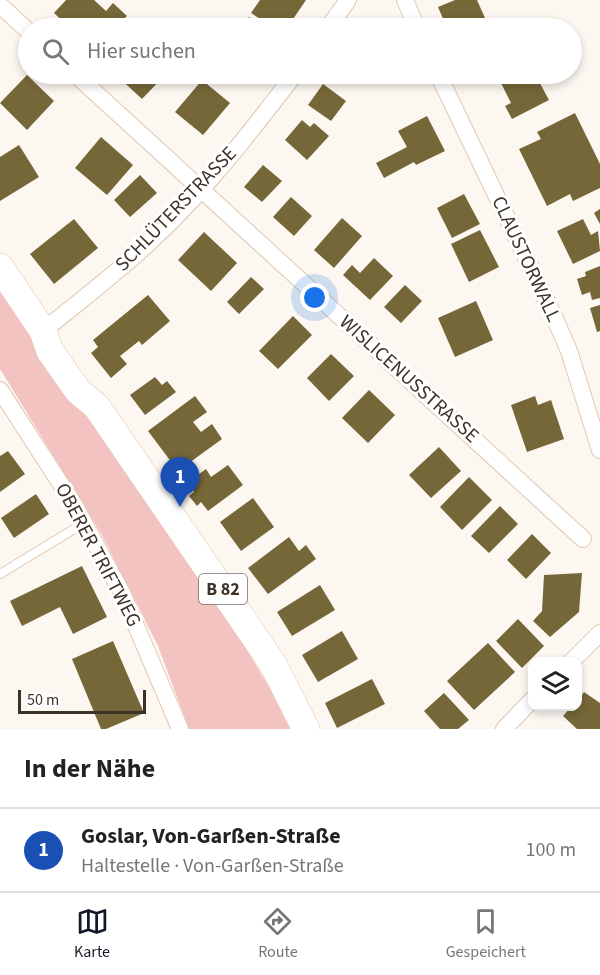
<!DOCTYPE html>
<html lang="de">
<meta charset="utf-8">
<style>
:root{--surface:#fff;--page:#f6f6f6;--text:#222;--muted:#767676;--line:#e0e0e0;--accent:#111827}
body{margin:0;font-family:"Source Sans 3",sans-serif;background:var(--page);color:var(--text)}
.controls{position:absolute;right:18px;bottom:18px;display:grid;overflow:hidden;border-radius:12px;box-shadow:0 3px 9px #0003}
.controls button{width:54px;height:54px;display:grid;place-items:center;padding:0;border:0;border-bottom:2px solid var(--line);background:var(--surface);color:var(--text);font:30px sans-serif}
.scale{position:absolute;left:18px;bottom:15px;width:128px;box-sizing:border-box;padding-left:6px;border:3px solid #3d3227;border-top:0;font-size:16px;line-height:21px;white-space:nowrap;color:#3d3227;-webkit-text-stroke:4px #fff;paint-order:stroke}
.you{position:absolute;left:315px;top:298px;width:21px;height:21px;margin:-15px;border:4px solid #fff;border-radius:50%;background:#1a73e8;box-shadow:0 0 0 9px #1a73e833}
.badge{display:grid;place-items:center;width:39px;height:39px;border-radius:50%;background:var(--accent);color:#fff;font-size:20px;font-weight:700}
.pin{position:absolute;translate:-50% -50px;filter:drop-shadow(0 2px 3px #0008)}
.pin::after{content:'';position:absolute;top:32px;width:21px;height:18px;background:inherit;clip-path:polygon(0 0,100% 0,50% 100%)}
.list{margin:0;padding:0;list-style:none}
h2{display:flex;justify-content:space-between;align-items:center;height:78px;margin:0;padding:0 24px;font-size:26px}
h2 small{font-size:20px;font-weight:400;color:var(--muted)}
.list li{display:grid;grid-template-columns:39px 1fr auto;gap:18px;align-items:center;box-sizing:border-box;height:84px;padding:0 24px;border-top:2px solid var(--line)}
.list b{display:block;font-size:22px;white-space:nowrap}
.list p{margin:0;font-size:20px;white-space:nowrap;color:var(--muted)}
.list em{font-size:20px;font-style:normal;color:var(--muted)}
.icon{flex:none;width:33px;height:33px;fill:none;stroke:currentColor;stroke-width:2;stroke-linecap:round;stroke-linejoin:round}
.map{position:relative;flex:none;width:600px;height:729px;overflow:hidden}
.search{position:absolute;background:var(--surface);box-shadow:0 3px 9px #0003;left:18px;right:18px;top:18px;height:66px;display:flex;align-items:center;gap:15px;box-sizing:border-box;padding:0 21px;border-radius:33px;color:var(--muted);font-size:22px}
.sheet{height:162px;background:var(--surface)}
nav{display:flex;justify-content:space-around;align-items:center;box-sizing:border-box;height:84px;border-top:2px solid var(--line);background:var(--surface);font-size:16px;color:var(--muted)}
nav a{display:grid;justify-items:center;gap:3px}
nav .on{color:var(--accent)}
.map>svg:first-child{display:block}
.green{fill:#f2c3c1}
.building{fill:#766739}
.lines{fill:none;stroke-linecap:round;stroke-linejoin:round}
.lane-casing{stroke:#e2c7ab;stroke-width:10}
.street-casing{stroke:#e2c7ab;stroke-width:18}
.primary-casing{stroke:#e2c7ab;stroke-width:28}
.lane{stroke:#fff;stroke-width:8}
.street{stroke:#fff;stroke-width:16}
.primary{stroke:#fff;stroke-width:27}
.labels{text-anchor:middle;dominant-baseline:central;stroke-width:6;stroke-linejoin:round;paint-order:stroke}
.shield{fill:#fff;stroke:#777068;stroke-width:1.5}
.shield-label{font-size:18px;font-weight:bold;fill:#3d3227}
.street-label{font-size:20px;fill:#3d3227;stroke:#fff}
</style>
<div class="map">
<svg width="600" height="729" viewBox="0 0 600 729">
<rect width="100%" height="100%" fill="#fcf7f1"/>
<!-- green -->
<path class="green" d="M0 284 228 618 269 687 290 729H189L158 646 102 535 0 369Z"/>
<!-- building -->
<g class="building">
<path d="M66 0H94L106 11 113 3 127 16 115 28H70L54 13Z"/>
<path d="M260 0H306L287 28H274L251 13Z"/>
<path d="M455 0H477L485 18 460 28H457L452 18 444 21 438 7Z"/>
<path d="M249 17 263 28H240Z"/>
<path d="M115 74H166L142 99Z"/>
<path d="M234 74H255L247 83Z"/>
<path d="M519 74H535L549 100 512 119 505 106 511 103 501 83Z"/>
<path d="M27 75 54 101 27 130 0 103Z"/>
<path d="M202 80 230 103 203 135 175 112Z"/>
<path d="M323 84 346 101 331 121 308 105Z"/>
<path d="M575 113 600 164V188L573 201 570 194 547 206 519 149 541 139 537 132Z"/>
<path d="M427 116 445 151 416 165 414 162 384 178 376 163 407 147 398 131Z"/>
<path d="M302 120 310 127 314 123 329 136 307 160 285 140Z"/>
<path d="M101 137 133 165 107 195 75 168Z"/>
<path d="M19 145 39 177 0 201V157Z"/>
<path d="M263 165 282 181 262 202 244 187Z"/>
<path d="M140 175 157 193 130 217 114 200Z"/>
<path d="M464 194 480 224 452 238 437 208Z"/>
<path d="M291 197 312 216 294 236 273 217Z"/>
<path d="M600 209V224L594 213Z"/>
<path d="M342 218 362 236 334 268 314 250Z"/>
<path d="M74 219 98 248 54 284 30 254Z"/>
<path d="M583 219 591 235 598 231 600 251 573 264 557 231Z"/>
<path d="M480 230 499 267 469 282 451 244Z"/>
<path d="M204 232 237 263 211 291 178 260Z"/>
<path d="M374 258 393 276 370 300 343 275 352 265 360 273Z"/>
<path d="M600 266V298L592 300 590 292 582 295 577 279 586 276 585 272Z"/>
<path d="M251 277 264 289 239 314 227 302Z"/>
<path d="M405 285 422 301 401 323 384 307Z"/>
<path d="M148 295 170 321 142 345 139 341 120 356 127 364 111 378 91 353 98 347 93 340Z"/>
<path d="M476 301 493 340 455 357 438 318Z"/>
<path d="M600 305V331L597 332 590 308Z"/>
<path d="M293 316 312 335 278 369 259 351Z"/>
<path d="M331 354 354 376 329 401 307 378Z"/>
<path d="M155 377 162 385 167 381 176 392 145 415 130 395Z"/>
<path d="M369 390 395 415 368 443 342 418Z"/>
<path d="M195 396 207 412 193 422 201 432 212 424 222 439 178 471 148 431Z"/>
<path d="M535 396 538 405 551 400 564 439 527 452 511 405Z"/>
<path d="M439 447 461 471 431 498 409 475Z"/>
<path d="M8 451 25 474 0 492V456Z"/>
<path d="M228 465 243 485 208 511 201 502 197 506 189 496 194 492 187 483 206 469 211 477Z"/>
<path d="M469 477 492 500 462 530 440 507Z"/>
<path d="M36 494 49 514 14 538 1 518Z"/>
<path d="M253 498 274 527 241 551 220 522Z"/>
<path d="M500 506 518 524 489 553 471 536Z"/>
<path d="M532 534 551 553 526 579 507 560Z"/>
<path d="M289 537 299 551 306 545 316 559 268 594 248 568Z"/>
<path d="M82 566 107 617 73 634 60 607 22 626 10 601Z"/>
<path d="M582 573 579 612 550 637 533 621 542 611 544 575Z"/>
<path d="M320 585 335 610 292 636 277 612Z"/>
<path d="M518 619 544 646 522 668 496 641Z"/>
<path d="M342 631 358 659 318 682 302 655Z"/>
<path d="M113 641 144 713 106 729H101L72 659Z"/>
<path d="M488 643 515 672 474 710 447 681Z"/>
<path d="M372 679 385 704 337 728 325 703Z"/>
<path d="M584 692 600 703V729H577L563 716 572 706H578V700Z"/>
<path d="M444 693 469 720 458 729H440L424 711Z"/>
</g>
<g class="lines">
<!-- lane casing -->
<g class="lane-casing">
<path id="lane" d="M0 574 84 523"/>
</g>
<!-- street casing -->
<g class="street-casing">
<g id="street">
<path d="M405 0 417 28"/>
<path d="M0 5 28 31"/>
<path d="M328 28 348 0"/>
<path d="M75 74 583 539"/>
<path d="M438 74 553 314 569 351 600 450"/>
<path d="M43 331C80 301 118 272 152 240 206 190 251 131 295 74"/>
<path d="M0 390 75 506 122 593 180 729"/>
<path d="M571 662 600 633"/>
<path d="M504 729 532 700"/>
</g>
</g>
<!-- primary casing -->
<g class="primary-casing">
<path id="primary" d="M0 267 43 331 50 351 78 391 97 407 273 664 306 729"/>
</g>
<!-- lane -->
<use href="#lane" class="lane"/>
<!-- street -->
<use href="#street" class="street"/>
<!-- primary -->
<use href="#primary" class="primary"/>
</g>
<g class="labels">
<!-- shield labels -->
<rect class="shield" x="199" y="574" width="48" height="30" rx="4.5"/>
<g class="shield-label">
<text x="223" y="589">B 82</text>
</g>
<!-- street labels -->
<g class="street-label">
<text transform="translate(176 209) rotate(-46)">SCHLÜTERSTRASSE</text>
<text transform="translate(526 259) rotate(65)">CLAUSTORWALL</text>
<text transform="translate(409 379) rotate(42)">WISLICENUSSTRASSE</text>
<text transform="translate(98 555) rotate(62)">OBERER TRIFTWEG</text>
</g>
</g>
</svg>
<div class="controls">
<button><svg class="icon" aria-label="layers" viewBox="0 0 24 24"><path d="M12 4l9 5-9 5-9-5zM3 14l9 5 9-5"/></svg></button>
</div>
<div class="scale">50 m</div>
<div class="you"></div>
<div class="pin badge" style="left:180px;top:507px;background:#1a4fb4">1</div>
<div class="search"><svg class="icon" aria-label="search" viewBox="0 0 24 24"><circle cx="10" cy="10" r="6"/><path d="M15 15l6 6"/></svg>Hier suchen</div>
</div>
<section class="sheet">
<h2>In der Nähe<small></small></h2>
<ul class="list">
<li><span class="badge" style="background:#1a4fb4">1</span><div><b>Goslar, Von-Garßen-Straße</b><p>Haltestelle · Von-Garßen-Straße</p></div><em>100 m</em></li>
</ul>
</section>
<nav>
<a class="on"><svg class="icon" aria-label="map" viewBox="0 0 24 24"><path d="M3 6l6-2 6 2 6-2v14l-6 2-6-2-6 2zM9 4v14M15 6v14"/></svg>Karte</a>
<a><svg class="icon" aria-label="directions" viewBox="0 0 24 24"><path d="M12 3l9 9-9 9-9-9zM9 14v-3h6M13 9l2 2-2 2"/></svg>Route</a>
<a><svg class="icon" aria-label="saved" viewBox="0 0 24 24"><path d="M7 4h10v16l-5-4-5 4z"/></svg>Gespeichert</a>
</nav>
